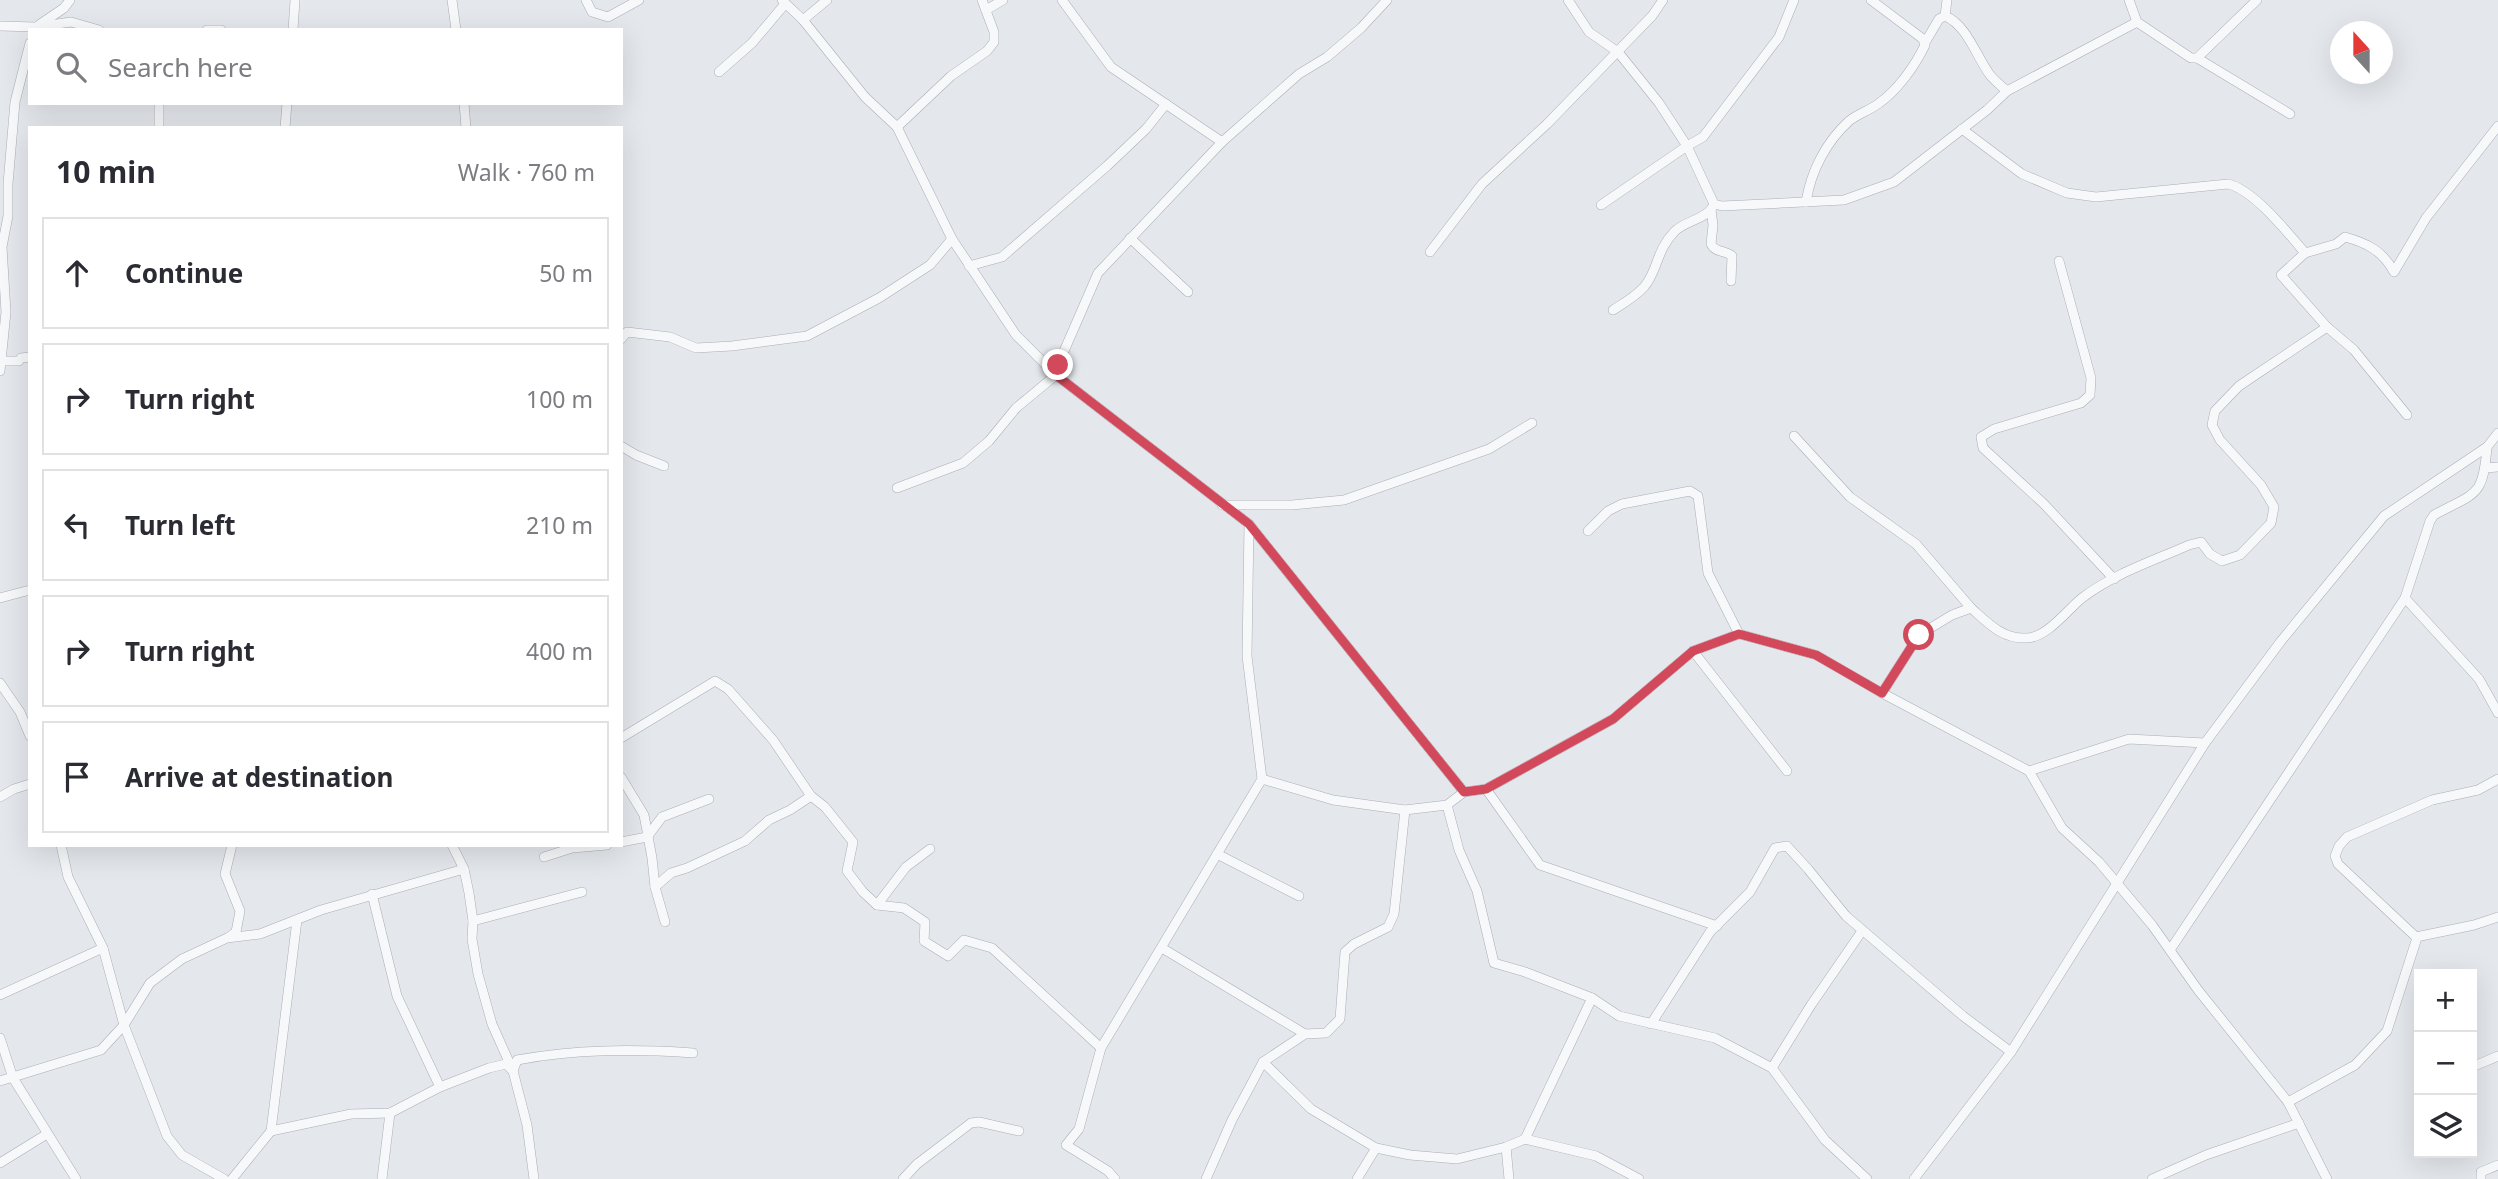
<!DOCTYPE html>
<meta charset="utf-8">
<style>
:root{--surface:#fff;--page:#f2f2f3;--text:#2b2b33;--muted:#7c7c81;--line:#e1e1e2}
body{margin:0;font-family:"Noto Sans",sans-serif;background:var(--page);color:var(--text)}
.controls{position:absolute;right:21px;bottom:21px;display:grid;overflow:hidden;border-radius:0px;box-shadow:0 7px 28px #0002}
.controls button{width:63px;height:63px;display:grid;place-items:center;padding:0;border:0;border-bottom:2px solid var(--line);background:var(--surface);color:var(--text);font:35px sans-serif}
.compass{position:absolute;left:2330px;top:21px;width:63px;height:63px;border-radius:50%;background:var(--surface);box-shadow:0 7px 28px #0002;rotate:339deg}
.stop{position:absolute;width:21px;height:21px;margin:-16px;border:5px solid #d1495b;border-radius:50%;background:#fff}
.stop.end{background:#d1495b;border-color:#fff;box-shadow:0 2px 7px #0008}
.list{margin:0;padding:0;list-style:none}
h2{display:flex;justify-content:space-between;align-items:center;height:91px;margin:0;padding:0 28px;font-size:30px}
h2 small{font-size:23px;font-weight:400;color:var(--muted)}
.list li{display:grid;grid-template-columns:46px 1fr auto;gap:21px;align-items:center;box-sizing:border-box;height:112px;margin:0 14px 14px;padding:0 14px;border:2px solid var(--line);border-radius:0px}
.list b{display:block;font-size:26px;white-space:nowrap}
.list em{font-size:23px;font-style:normal;color:var(--muted)}
.icon{flex:none;width:38px;height:38px;fill:none;stroke:currentColor;stroke-width:2;stroke-linecap:round;stroke-linejoin:round}
.map{position:relative;flex:none;width:2498px;height:1179px;overflow:hidden}
.search{position:absolute;background:var(--surface);box-shadow:0 7px 28px #0002;left:28px;top:28px;width:595px;height:77px;display:flex;align-items:center;gap:18px;box-sizing:border-box;padding:0 24px;border-radius:0px;color:var(--muted);font-size:26px}
.panel{position:absolute;background:var(--surface);box-shadow:0 7px 28px #0002;left:28px;top:126px;width:595px;height:721px;border-radius:0px}
.map>svg:first-child{display:block}
.lines{fill:none;stroke-linecap:round;stroke-linejoin:round}
.minor-casing{stroke:#a9aeb7;stroke-width:10}
.minor{stroke:#f7f8fa;stroke-width:9}
.route{stroke:#d1495b;stroke-width:9}
</style>
<div class="map">
<svg width="2498" height="1179" viewBox="0 0 2498 1179">
<rect width="100%" height="100%" fill="#e4e7ec"/>
<g class="lines">
<!-- minor casing -->
<g class="minor-casing">
<g id="minor">
<path d="M452 0 456 30"/>
<path d="M586 0 592 12 608 17 639 0"/>
<path d="M782 0 803 20 865 97 897 127 952 239 1016 335 1056 375 1249 524 1464 792 1486 789 1613 719 1693 651 1739 634 1816 655 1882 693 2029 771 2062 828 2099 862 2152 925 2198 990 2288 1102 2327 1179"/>
<path d="M1062 0 1111 67 1222 142"/>
<path d="M1568 0 1589 32 1618 52 1659 103 1687 146 1714 204 1722 206 1844 200 1894 182 1987 110 2007 91 2137 22"/>
<path d="M2129 0 2137 22 2191 58H2197L2257 0"/>
<path d="M986 10 1003 0"/>
<path d="M1945 16 1947 0"/>
<path d="M803 20 827 0"/>
<path d="M39 25 64 8 70 0"/>
<path d="M0 26 36 27 71 22 99 30"/>
<path d="M207 30H221"/>
<path d="M293 30 295 0"/>
<path d="M1926 41 1939 19 1945 16C1967 25 1976 56 1990 75 1995 81 2001 86 2007 91"/>
<path d="M2197 58 2290 114"/>
<path d="M719 72 752 43 785 4"/>
<path d="M464 103 466 128"/>
<path d="M897 127 951 76 987 51 994 42V32L982 0"/>
<path d="M159 128V103"/>
<path d="M285 128 287 103"/>
<path d="M1962 129 2022 174 2067 193 2096 197 2228 184C2254 190 2288 233 2305 253"/>
<path d="M1806 202C1811 171 1826 142 1849 121 1858 114 1868 111 1878 104 1897 91 1915 66 1925 45L1923 39 1871 0"/>
<path d="M1601 205 1687 146 1703 137 1779 37 1794 0"/>
<path d="M1711 210 1713 225 1711 244C1715 253 1726 250 1732 256L1731 281"/>
<path d="M1130 238 1188 292"/>
<path d="M1430 252 1482 184 1547 124 1652 16 1663 0"/>
<path d="M2059 261 2091 378 2090 395 2081 403 1994 429 1981 437 1983 448 2044 504 2114 579"/>
<path d="M969 266 1002 257 1107 166 1146 129 1166 104"/>
<path d="M1613 310C1624 303 1635 297 1644 287 1658 271 1656 250 1675 231 1687 220 1708 219 1714 204"/>
<path d="M621 339 627 332 670 337 696 348 732 346 807 336 879 298 930 265 952 239"/>
<path d="M1 361H19L21 358 30 357"/>
<path d="M0 371 6 312 2 247 8 216V184L15 102 30 43"/>
<path d="M2407 415 2354 350 2327 327 2281 275 2305 253 2336 244 2345 237C2367 243 2383 251 2394 272L2426 218 2498 126"/>
<path d="M1794 436 1850 497 1916 544 1971 608"/>
<path d="M621 446 636 455 664 466"/>
<path d="M2485 468 2498 467"/>
<path d="M897 488 963 463 989 441 1016 408 1056 375 1058 365 1098 273 1222 142 1299 74 1327 57 1361 28 1387 0"/>
<path d="M1222 505H1292L1344 500 1489 449 1532 423"/>
<path d="M1588 531 1608 511 1622 504 1690 491 1698 496 1708 573 1739 634"/>
<path d="M0 598 30 590"/>
<path d="M2405 598 2479 679 2498 713"/>
<path d="M1693 651 1787 771"/>
<path d="M0 683 20 712 30 736"/>
<path d="M1882 693 1919 635 1952 615 1971 608C1988 623 2002 639 2026 638 2047 638 2067 610 2082 598 2113 574 2153 561 2189 545L2201 542 2210 554 2222 561 2240 555 2271 523 2274 507 2261 485 2220 440 2212 425 2215 411 2239 386 2327 327"/>
<path d="M621 738 715 681 728 689 773 740 811 796 825 807 853 842 847 871 863 892 877 905 904 908 925 922 924 941 948 956 964 940 992 948 1101 1048"/>
<path d="M2029 771 2129 739 2205 743"/>
<path d="M621 777 644 815 652 858 655 887 665 922"/>
<path d="M1262 779 1333 800 1405 810 1447 805 1464 792"/>
<path d="M1486 789 1540 865 1717 926"/>
<path d="M0 797 14 789 30 784"/>
<path d="M1447 805 1459 850 1477 891 1494 963 1525 972 1592 998 1619 1016 1715 1038 1772 1068 1825 1140 1867 1179"/>
<path d="M621 842 647 837 662 817 709 799"/>
<path d="M61 845 68 877 103 948 124 1025 167 1136 182 1155 224 1179"/>
<path d="M452 845 464 869 469 893 473 921 472 939 478 974 492 1024 513 1071 527 1125 534 1179"/>
<path d="M1217 854 1299 896"/>
<path d="M544 857 572 848 607 845"/>
<path d="M655 887 671 873 687 868 745 841 769 820 790 810 811 796"/>
<path d="M372 894 397 996 440 1087"/>
<path d="M877 905 906 867 930 849"/>
<path d="M473 921 582 892"/>
<path d="M229 937 236 932 240 911 225 874 232 845"/>
<path d="M2416 937 2474 925 2498 917"/>
<path d="M1162 948 1305 1034"/>
<path d="M2170 950 2405 598 2430 521 2434 515C2476 492 2483 498 2487 447"/>
<path d="M0 995 103 948"/>
<path d="M1651 1024 1710 932 1750 892 1775 848 1787 846 1808 869 1846 916 1963 1016 2011 1052"/>
<path d="M0 1038 13 1078 76 1179"/>
<path d="M1263 1062 1311 1109 1376 1148 1410 1155 1457 1159 1506 1147 1525 1139 1596 1156 1639 1179"/>
<path d="M2472 1067 2498 1056"/>
<path d="M1772 1068 1811 1005 1862 931"/>
<path d="M0 1081 101 1050 124 1025 150 983 182 959 227 938 260 934 321 910 464 869"/>
<path d="M2288 1102 2355 1065 2387 1031 2416 941V937L2338 864 2335 856 2339 846 2347 837 2432 800 2478 790 2498 779"/>
<path d="M271 1131 351 1114 390 1113 440 1087 489 1068 506 1064 513 1071 517 1060C576 1049 633 1049 693 1053"/>
<path d="M1525 1139 1592 998"/>
<path d="M1506 1147 1509 1179"/>
<path d="M0 1163 47 1134"/>
<path d="M232 1179 271 1131 297 920"/>
<path d="M382 1179 390 1113"/>
<path d="M903 1179 917 1164 971 1123 979 1122 1019 1131"/>
<path d="M1115 1179 1108 1171 1066 1145 1079 1129 1101 1048 1262 779 1247 656 1249 524"/>
<path d="M1206 1179 1232 1120 1263 1062 1305 1034 1326 1033 1340 1019 1345 952 1354 944 1388 927 1394 914 1405 810"/>
<path d="M1357 1179 1376 1148"/>
<path d="M1914 1179 2011 1052 2205 743 2281 641 2384 516 2487 447 2498 433"/>
<path d="M2152 1179 2206 1155 2299 1123"/>
<path d="M2481 1179V1172L2498 1165"/>
</g>
</g>
<!-- minor -->
<use href="#minor" class="minor"/>
</g>
<g class="lines">
<!-- route -->
<path class="route" d="M1058 365 1056 375 1249 524 1464 792 1486 789 1613 719 1693 651 1739 634 1816 655 1882 693 1919 635"/>
</g>
</svg>
<div class="controls">
<button>+</button>
<button>−</button>
<button><svg class="icon" aria-label="layers" viewBox="0 0 24 24"><path d="M12 4l9 5-9 5-9-5zM3 14l9 5 9-5"/></svg></button>
</div>
<svg class="compass" viewBox="-18 -18 36 36"><path d="M0-13l5 13h-10z" fill="#e53935"/><path d="M0 13l5-13h-10z" fill="#7c7c81"/></svg>
<div class="stop" style="left:1919px;top:635px"></div>
<div class="stop end" style="left:1058px;top:365px"></div>
<div class="search"><svg class="icon" aria-label="search" viewBox="0 0 24 24"><circle cx="10" cy="10" r="6"/><path d="M15 15l6 6"/></svg>Search here</div>
<section class="panel">
<h2>10 min<small>Walk · 760 m</small></h2>
<ul class="list">
<li><svg class="icon" aria-label="ahead" viewBox="0 0 24 24"><path d="M12 20V5M6 11l6-6 6 6"/></svg><div><b>Continue</b></div><em>50 m</em></li>
<li><svg class="icon" aria-label="right" viewBox="0 0 24 24"><path d="M7 20v-9h11M14 6l5 5-5 5"/></svg><div><b>Turn right</b></div><em>100 m</em></li>
<li><svg class="icon" aria-label="left" viewBox="0 0 24 24"><path d="M17 20v-9H6M10 6l-5 5 5 5"/></svg><div><b>Turn left</b></div><em>210 m</em></li>
<li><svg class="icon" aria-label="right" viewBox="0 0 24 24"><path d="M7 20v-9h11M14 6l5 5-5 5"/></svg><div><b>Turn right</b></div><em>400 m</em></li>
<li><svg class="icon" aria-label="arrive" viewBox="0 0 24 24"><path d="M6 21V4h12l-3 4 3 4H6"/></svg><div><b>Arrive at destination</b></div></li>
</ul>
</section>
</div>
